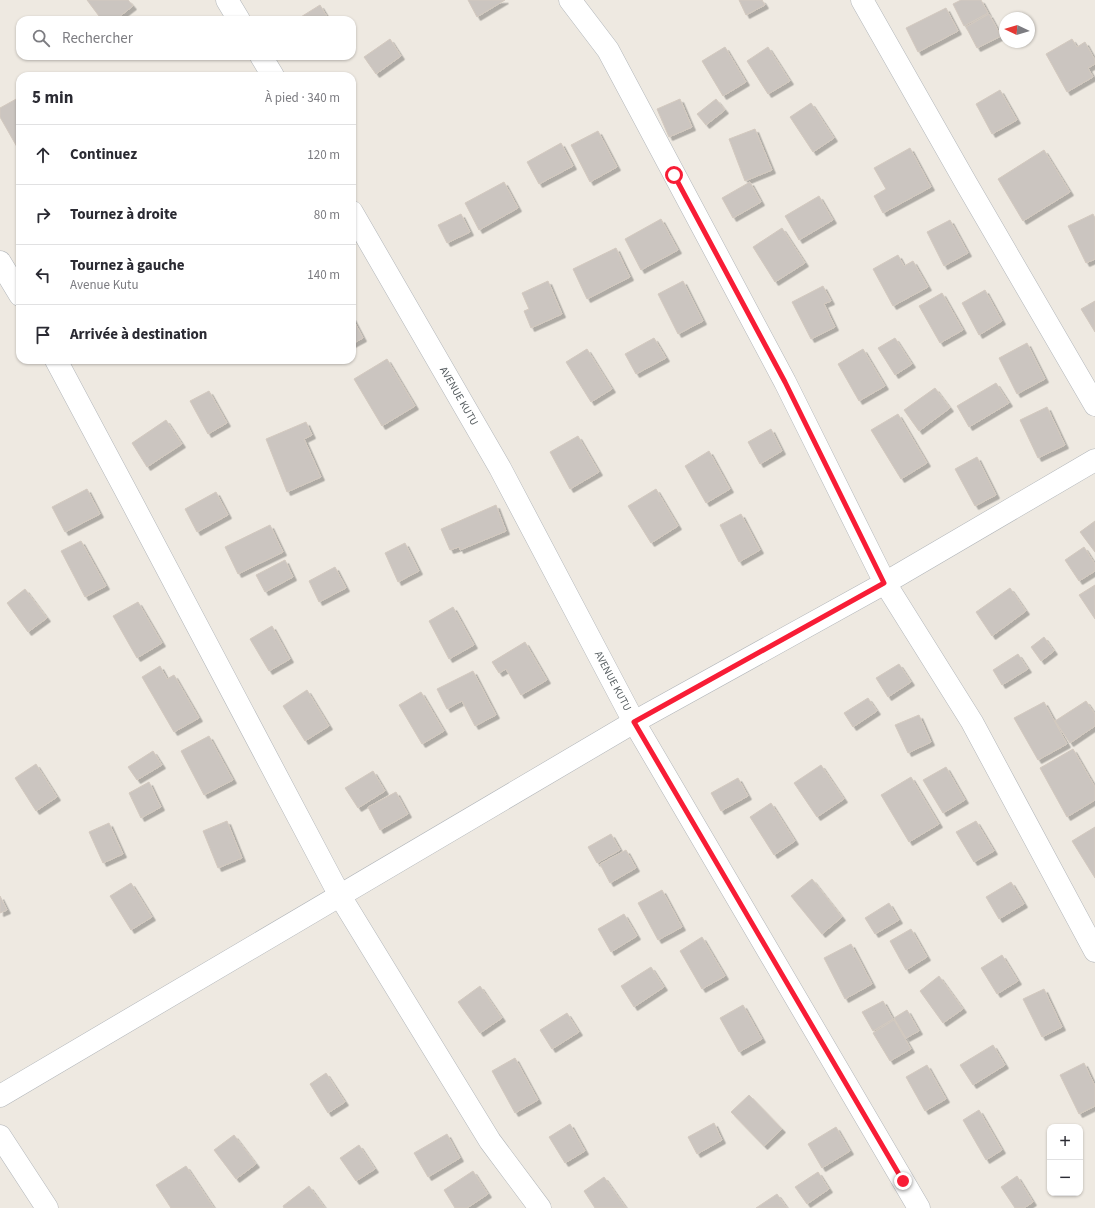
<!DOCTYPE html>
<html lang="fr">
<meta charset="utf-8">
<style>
:root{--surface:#fff;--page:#f2f2f3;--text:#2b2b33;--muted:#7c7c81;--line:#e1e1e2}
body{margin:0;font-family:"Source Sans 3",sans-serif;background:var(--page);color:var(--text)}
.controls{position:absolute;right:12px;bottom:12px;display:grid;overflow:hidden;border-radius:8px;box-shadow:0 1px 3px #0004}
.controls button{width:36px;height:36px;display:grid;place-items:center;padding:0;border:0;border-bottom:1px solid var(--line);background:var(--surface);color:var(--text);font:20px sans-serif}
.compass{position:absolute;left:999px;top:12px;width:36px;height:36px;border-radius:50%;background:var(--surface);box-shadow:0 1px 3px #0004;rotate:274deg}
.stop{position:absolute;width:12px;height:12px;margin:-9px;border:3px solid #f81d36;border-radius:50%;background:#fff}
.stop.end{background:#f81d36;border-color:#fff;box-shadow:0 1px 4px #0008}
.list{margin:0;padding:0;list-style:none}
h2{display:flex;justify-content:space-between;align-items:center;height:52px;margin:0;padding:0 16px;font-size:17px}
h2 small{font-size:13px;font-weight:400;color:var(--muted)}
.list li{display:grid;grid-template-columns:26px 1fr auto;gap:12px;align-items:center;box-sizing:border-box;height:60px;padding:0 16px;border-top:1px solid var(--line)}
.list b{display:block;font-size:15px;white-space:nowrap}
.list p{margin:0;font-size:13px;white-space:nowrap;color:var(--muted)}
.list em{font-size:13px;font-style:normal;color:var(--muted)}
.icon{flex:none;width:22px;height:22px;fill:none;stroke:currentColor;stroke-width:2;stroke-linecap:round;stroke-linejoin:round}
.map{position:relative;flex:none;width:1095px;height:1208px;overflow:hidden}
.search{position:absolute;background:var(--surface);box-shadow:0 1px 3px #0004;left:16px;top:16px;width:340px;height:44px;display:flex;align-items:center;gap:10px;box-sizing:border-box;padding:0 14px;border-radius:12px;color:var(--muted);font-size:15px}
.panel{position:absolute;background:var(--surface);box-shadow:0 1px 3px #0004;left:16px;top:72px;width:340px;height:292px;border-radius:12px}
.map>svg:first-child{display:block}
.building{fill:#cbc5c0;stroke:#d3c9bf;filter:url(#shadow)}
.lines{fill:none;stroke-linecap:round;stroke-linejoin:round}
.minor-casing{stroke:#b2b6ba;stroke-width:23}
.minor{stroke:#fff;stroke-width:22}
.route{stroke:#f81d36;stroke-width:5}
.labels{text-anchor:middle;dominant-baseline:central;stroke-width:3.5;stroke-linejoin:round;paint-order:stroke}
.street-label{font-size:11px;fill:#596063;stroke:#fff}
</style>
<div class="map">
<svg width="1095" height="1208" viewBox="0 0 1095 1208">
<defs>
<filter id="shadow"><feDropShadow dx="3.5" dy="3.5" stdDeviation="0" flood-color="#0004"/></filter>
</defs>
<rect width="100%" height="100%" fill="#eee9e1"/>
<!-- building -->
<g class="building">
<path d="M87 0H128L133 6 115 20H102Z"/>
<path d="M468 0H505L477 17Z"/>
<path d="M739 0H762L765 5 746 15Z"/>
<path d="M961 0H981L988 13 964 26 953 4Z"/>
<path d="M320 5 329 20H296Z"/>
<path d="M946 8 958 31 918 52 906 28Z"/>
<path d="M989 14 1001 36 977 48 966 27Z"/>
<path d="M390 39 401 56 376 74 364 57Z"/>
<path d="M1072 39 1077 47 1085 42 1095 60V64L1088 68 1093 77 1067 92 1046 54Z"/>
<path d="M725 47 746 82 723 96 702 61Z"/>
<path d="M768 47 790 81 768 94 747 61Z"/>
<path d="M1000 90 1017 120 992 134 976 104Z"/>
<path d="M18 98 20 101V145L17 147 0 117V108Z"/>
<path d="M680 99 692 127 669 137 657 109Z"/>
<path d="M716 99 725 110 706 125 697 114Z"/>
<path d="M811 103 834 138 813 152 790 117Z"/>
<path d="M755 129 772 170 745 181 729 139Z"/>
<path d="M598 131 617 167 590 182 571 145Z"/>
<path d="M561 143 573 166 539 184 527 162Z"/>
<path d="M910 148 931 187 883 213 874 196 886 189 874 168Z"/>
<path d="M1044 150 1070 192 1023 221 998 179Z"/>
<path d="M504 182 518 208 479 230 465 203Z"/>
<path d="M750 182 761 202 733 218 722 198Z"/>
<path d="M819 196 833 220 799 240 785 216Z"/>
<path d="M461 214 470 232 447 243 438 225Z"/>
<path d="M1093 214 1095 218V259L1086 263 1068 226Z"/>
<path d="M661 219 678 250 641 270 625 239Z"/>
<path d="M950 220 968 253 944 266 927 232Z"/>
<path d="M782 228 805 263 775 282 753 247Z"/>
<path d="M616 248 630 277 587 299 573 269Z"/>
<path d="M898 255 904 266 913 261 928 287 893 306 873 269Z"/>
<path d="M548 281 562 314 531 328 524 311 529 309 522 293Z"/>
<path d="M683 281 703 321 678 334 658 294Z"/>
<path d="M823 286 831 301 824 304 835 327 811 339 792 302Z"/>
<path d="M985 290 1002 321 979 335 962 303Z"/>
<path d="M942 293 963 330 940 343 919 306Z"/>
<path d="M1095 301V332L1081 309Z"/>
<path d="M352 317 363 338 352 344Z"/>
<path d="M654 338 666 358 636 374 625 354Z"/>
<path d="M895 338 912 364 895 375 878 348Z"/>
<path d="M1027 343 1045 379 1017 394 999 358Z"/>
<path d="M587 349 612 389 591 402 566 362Z"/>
<path d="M863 349 885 386 859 401 838 364Z"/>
<path d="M387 359 415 406 382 426 354 379Z"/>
<path d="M996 383 1009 403 969 427 957 406Z"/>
<path d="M935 388 950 408 919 431 904 410Z"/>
<path d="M209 391 227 423 208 434 190 401Z"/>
<path d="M1047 407 1065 445 1038 458 1020 420Z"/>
<path d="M898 414 927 463 901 479 871 430Z"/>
<path d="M166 420 182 444 147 467 132 443Z"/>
<path d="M306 422 312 435 304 439 321 477 287 492 266 439Z"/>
<path d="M771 429 782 451 760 464 748 442Z"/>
<path d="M578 436 599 472 570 489 550 452Z"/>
<path d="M709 451 730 489 706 503 685 466Z"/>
<path d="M977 457 996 495 975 506 955 469Z"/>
<path d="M87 489 100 514 65 532 52 507Z"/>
<path d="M656 489 678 526 651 543 628 506Z"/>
<path d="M216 492 228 515 197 532 185 509Z"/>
<path d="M496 505 506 531 460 550 459 547 450 550 441 529Z"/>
<path d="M741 514 760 550 739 562 720 525Z"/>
<path d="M1095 521V552L1080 532Z"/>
<path d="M270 525 283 552 238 574 225 547Z"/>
<path d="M81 541 106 586 85 597 61 551Z"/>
<path d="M405 543 419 571 398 582 385 553Z"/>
<path d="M1084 547 1095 564V571L1079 581 1065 560Z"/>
<path d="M285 560 293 577 265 592 256 575Z"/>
<path d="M335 567 346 588 319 602 309 581Z"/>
<path d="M1095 585V619L1079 595Z"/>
<path d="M1010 588 1026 611 992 636 976 612Z"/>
<path d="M25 589 47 618 28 632 7 603Z"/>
<path d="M138 602 162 643 137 658 113 616Z"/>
<path d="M453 607 474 645 449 659 429 621Z"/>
<path d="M272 626 290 659 269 671 250 639Z"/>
<path d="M1044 637 1054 651 1041 661 1031 647Z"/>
<path d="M525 642 547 680 521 695 506 669 499 673 492 662Z"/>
<path d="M1018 654 1028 669 1002 685 993 670Z"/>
<path d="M899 664 911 682 888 697 876 678Z"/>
<path d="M160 666 167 679 174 675 199 718 174 732 142 677Z"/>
<path d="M473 671 496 715 475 726 462 701 447 709 437 689Z"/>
<path d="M307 690 329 726 305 741 283 706Z"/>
<path d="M421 692 444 731 422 744 399 705Z"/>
<path d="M868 698 877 711 853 727 844 713Z"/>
<path d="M1086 701 1095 714V726L1070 743 1055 721Z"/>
<path d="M1044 702 1067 744 1038 760 1014 718Z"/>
<path d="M919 715 931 742 908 753 895 725Z"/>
<path d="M209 736 233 780 204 795 181 751Z"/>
<path d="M1073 749 1095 787V800L1067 817 1040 768Z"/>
<path d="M153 751 162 765 137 780 128 767Z"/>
<path d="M36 764 57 797 36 811 15 778Z"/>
<path d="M821 765 844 799 817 817 794 783Z"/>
<path d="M946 767 965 800 943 813 923 780Z"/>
<path d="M373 771 385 791 358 808 345 788Z"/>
<path d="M911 777 939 824 909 842 881 795Z"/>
<path d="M738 778 748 796 721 811 711 793Z"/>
<path d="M149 782 161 807 141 818 129 793Z"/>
<path d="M396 792 408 814 380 830 368 807Z"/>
<path d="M771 803 795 841 774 855 750 817Z"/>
<path d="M227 821 242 858 218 868 203 831Z"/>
<path d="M976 821 994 851 974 862 956 832Z"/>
<path d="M109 823 123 854 103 863 89 832Z"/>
<path d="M1095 827V878L1072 841Z"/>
<path d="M611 834 620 850 597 863 588 847Z"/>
<path d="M626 850 636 868 610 883 600 864Z"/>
<path d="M812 879 842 917 822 934 791 896Z"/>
<path d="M1011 882 1024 904 999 919 986 897Z"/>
<path d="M131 883 152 917 131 930 110 896Z"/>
<path d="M662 890 682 927 658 940 638 903Z"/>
<path d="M0 896 7 910 0 913Z"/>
<path d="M889 903 899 920 875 934 865 918Z"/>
<path d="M624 914 637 936 611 952 598 929Z"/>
<path d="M911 929 927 957 906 970 890 941Z"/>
<path d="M702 937 725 976 702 989 680 951Z"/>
<path d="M851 944 872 984 845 999 824 958Z"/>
<path d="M1002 955 1018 981 997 994 981 968Z"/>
<path d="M651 967 664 987 634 1007 621 986Z"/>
<path d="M939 976 963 1009 943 1023 920 991Z"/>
<path d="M480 986 502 1018 480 1033 458 1002Z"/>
<path d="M1044 989 1062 1027 1042 1037 1023 999Z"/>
<path d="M883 1001 893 1019 873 1031 862 1012Z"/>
<path d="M743 1005 762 1039 739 1052 720 1018Z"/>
<path d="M907 1010 919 1031 906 1038 894 1018Z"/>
<path d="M567 1013 579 1032 552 1049 540 1030Z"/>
<path d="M894 1020 911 1049 890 1061 873 1033Z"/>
<path d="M993 1045 1005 1065 973 1085 960 1065Z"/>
<path d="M515 1058 538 1100 515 1113 492 1071Z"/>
<path d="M1084 1063 1095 1086V1106L1079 1114 1060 1075Z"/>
<path d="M927 1065 946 1099 925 1111 906 1077Z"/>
<path d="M326 1073 345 1102 328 1113 310 1084Z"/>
<path d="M749 1095 782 1129 764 1146 731 1112Z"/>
<path d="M979 1110 1002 1150 986 1160 963 1120Z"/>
<path d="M714 1123 722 1140 697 1154 688 1137Z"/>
<path d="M570 1124 585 1151 565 1163 549 1137Z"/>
<path d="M836 1127 850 1151 822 1168 808 1144Z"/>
<path d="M447 1134 460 1158 428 1177 414 1153Z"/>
<path d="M234 1135 256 1164 236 1179 214 1150Z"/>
<path d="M359 1145 375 1169 356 1181 340 1158Z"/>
<path d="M186 1166 214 1208H171L156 1185Z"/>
<path d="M473 1171 488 1194 467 1208H455L444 1190Z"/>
<path d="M818 1172 829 1189 807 1204 795 1187Z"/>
<path d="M1017 1176 1033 1202 1024 1208H1015L1001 1187Z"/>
<path d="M604 1177 626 1208H595L584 1191Z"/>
<path d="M309 1186 325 1208H284L283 1206Z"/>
<path d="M777 1194 787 1208H756Z"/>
</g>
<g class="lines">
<!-- minor casing -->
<g class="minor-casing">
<g id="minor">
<path d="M227 0 239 20"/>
<path d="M570 0 608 50 785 382 885 583 972 722 1095 951"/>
<path d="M862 0 966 183 1095 405"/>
<path d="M261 56 273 76"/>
<path d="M352 212 500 468 634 722 919 1208"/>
<path d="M0 262 20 295"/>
<path d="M56 360 135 508 340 896 490 1141 540 1208"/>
<path d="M0 1096 634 722 885 583 1095 460"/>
<path d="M0 1136 47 1208"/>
</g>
</g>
<!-- minor -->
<use href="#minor" class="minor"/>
</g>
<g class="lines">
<!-- route -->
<path class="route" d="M674 175 785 382 884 583 634 722 903 1181"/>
</g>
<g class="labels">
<!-- street labels -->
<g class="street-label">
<text transform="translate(459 396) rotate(60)">AVENUE KUTU</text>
<text transform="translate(613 681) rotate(62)">AVENUE KUTU</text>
</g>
</g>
</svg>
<div class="controls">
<button>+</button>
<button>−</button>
</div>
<svg class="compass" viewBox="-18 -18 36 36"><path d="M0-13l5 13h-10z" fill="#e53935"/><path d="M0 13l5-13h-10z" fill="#7c7c81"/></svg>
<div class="stop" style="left:674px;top:175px"></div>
<div class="stop end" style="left:903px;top:1181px"></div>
<div class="search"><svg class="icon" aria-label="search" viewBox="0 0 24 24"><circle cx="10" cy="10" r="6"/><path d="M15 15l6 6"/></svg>Rechercher</div>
<section class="panel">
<h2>5 min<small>À pied · 340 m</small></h2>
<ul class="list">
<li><svg class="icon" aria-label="ahead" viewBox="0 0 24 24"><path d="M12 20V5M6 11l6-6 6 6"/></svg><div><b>Continuez</b></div><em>120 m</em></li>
<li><svg class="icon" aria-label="right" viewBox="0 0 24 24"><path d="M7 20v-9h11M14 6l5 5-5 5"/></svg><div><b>Tournez à droite</b></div><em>80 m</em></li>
<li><svg class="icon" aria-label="left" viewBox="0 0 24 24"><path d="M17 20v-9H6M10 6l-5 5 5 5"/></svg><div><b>Tournez à gauche</b><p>Avenue Kutu</p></div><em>140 m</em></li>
<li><svg class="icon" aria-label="arrive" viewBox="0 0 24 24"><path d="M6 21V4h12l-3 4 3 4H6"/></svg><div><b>Arrivée à destination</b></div></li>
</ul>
</section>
</div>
